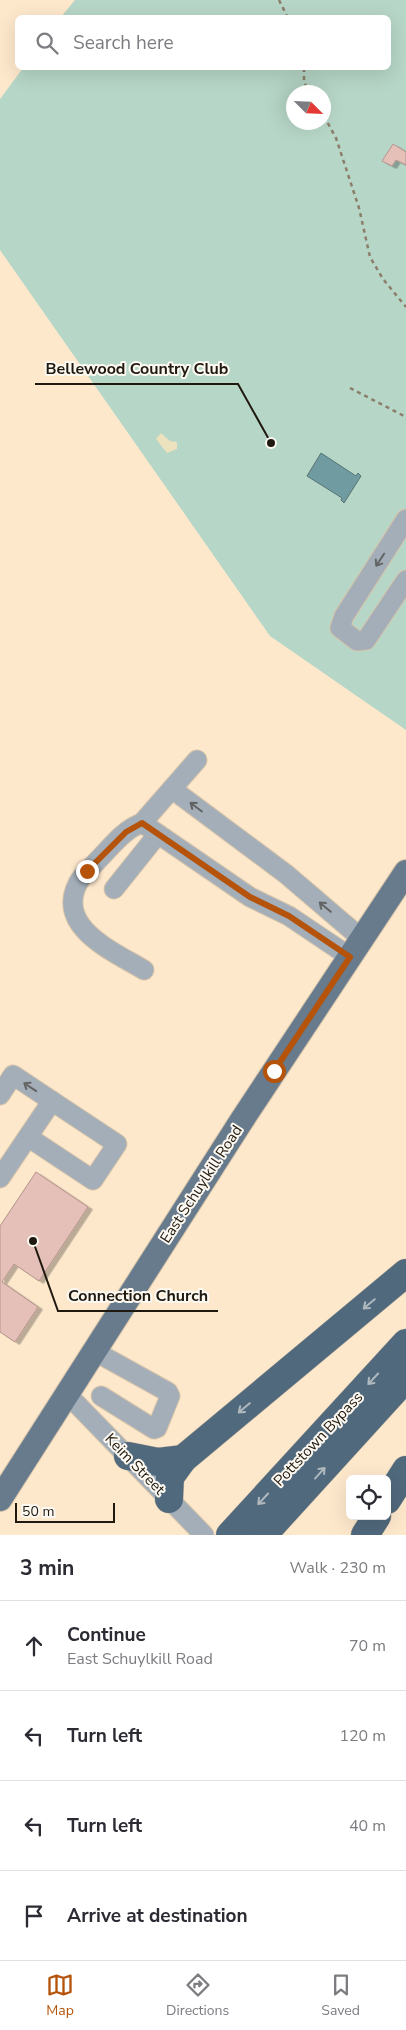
<!DOCTYPE html>
<meta charset="utf-8">
<style>
:root{--surface:#fff;--page:#f7f7f7;--text:#2b2b33;--muted:#7c7c81;--line:#e1e1e2;--accent:#b45309}
body{margin:0;font-family:"Nunito Sans",sans-serif;background:var(--page);color:var(--text)}
.controls{position:absolute;right:15px;bottom:15px;display:grid;overflow:hidden;border-radius:8px;box-shadow:0 5px 20px #0002}
.controls button{width:45px;height:45px;display:grid;place-items:center;padding:0;border:0;border-bottom:1px solid var(--line);background:var(--surface);color:var(--text);font:25px sans-serif}
.compass{position:absolute;left:286px;top:85px;width:45px;height:45px;border-radius:50%;background:var(--surface);box-shadow:0 5px 20px #0002;rotate:114deg}
.scale{position:absolute;left:15px;bottom:12px;width:100px;box-sizing:border-box;padding-left:5px;border:2px solid #20190f;border-top:0;font-size:14px;line-height:18px;white-space:nowrap;color:#20190f;-webkit-text-stroke:4px #fcf8f2;paint-order:stroke}
.stop{position:absolute;width:15px;height:15px;margin:-11px;border:4px solid #b45309;border-radius:50%;background:#fff}
.stop.end{background:#b45309;border-color:#fff;box-shadow:0 1px 5px #0008}
.list{margin:0;padding:0;list-style:none}
h2{display:flex;justify-content:space-between;align-items:center;height:65px;margin:0;padding:0 20px;font-size:21px}
h2 small{font-size:16px;font-weight:400;color:var(--muted)}
.list li{display:grid;grid-template-columns:32px 1fr auto;gap:15px;align-items:center;box-sizing:border-box;height:90px;padding:0 20px;border-top:1px solid var(--line)}
.list b{display:block;font-size:19px;white-space:nowrap}
.list p{margin:0;font-size:16px;white-space:nowrap;color:var(--muted)}
.list em{font-size:16px;font-style:normal;color:var(--muted)}
.icon{flex:none;width:28px;height:28px;fill:none;stroke:currentColor;stroke-width:2;stroke-linecap:round;stroke-linejoin:round}
.map{position:relative;flex:none;width:406px;height:1535px;overflow:hidden}
.search{position:absolute;background:var(--surface);box-shadow:0 5px 20px #0002;left:15px;right:15px;top:15px;height:55px;display:flex;align-items:center;gap:12px;box-sizing:border-box;padding:0 18px;border-radius:8px;color:var(--muted);font-size:19px}
.sheet{height:425px;background:var(--surface)}
nav{display:flex;justify-content:space-around;align-items:center;box-sizing:border-box;height:70px;border-top:1px solid var(--line);background:var(--surface);font-size:14px;color:var(--muted)}
nav a{display:grid;justify-items:center;gap:2px}
nav .on{color:var(--accent)}
.map>svg:first-child{display:block}
.green{fill:#b6d6c7;fill-rule:evenodd}
.sand{fill:#ece2bd}
.water{fill:#709ba0;stroke:#587474}
.building{fill:#e4c0b9;stroke:#b5938c;filter:url(#shadow)}
.lines{fill:none;stroke-linecap:round;stroke-linejoin:round}
.minor-casing{stroke:#d5c3aa;stroke-width:21}
.major-casing{stroke:#d5c3aa;stroke-width:26}
.highway-casing{stroke:#d5c3aa;stroke-width:29}
.path{stroke:#8c7e6b;stroke-width:2.5;stroke-dasharray:4 4;stroke-linecap:butt}
.minor{stroke:#a3aeb8;stroke-width:19}
.major{stroke:#677b8d;stroke-width:24}
.highway{stroke:#51697d;stroke-width:28}
.oneway{stroke:#626464}
.oneway2{stroke:#afb8bd}
.route{stroke:#b45309;stroke-width:6}
.labels{text-anchor:middle;dominant-baseline:central;stroke-width:4;stroke-linejoin:round;paint-order:stroke}
.street-label{font-size:15px;fill:#20190f;stroke:#fcf8f2}
.leader{fill:none;stroke:#20190f;stroke-width:2}
.callout-dot{fill:#20190f;stroke:#fcf8f2;stroke-width:2}
.callout-label{font-size:16px;text-anchor:middle;font-weight:bold;fill:#20190f;stroke:#fcf8f2;stroke-width:4;stroke-linejoin:round;paint-order:stroke}
</style>
<div class="map">
<svg width="406" height="1535" viewBox="0 0 406 1535">
<defs>
<filter id="shadow"><feDropShadow dx="4.5" dy="2.5" stdDeviation="0" flood-color="#0004"/></filter>
</defs>
<rect width="100%" height="100%" fill="#fde8cc"/>
<!-- green -->
<path class="green" d="M75 0H406V730L270 636 0 250V99L23 68H388V18L61 17ZM294 92H324V122H294Z"/>
<!-- sand -->
<path class="sand" d="M161 433 170 441 177 442V449L167 453 156 439Z"/>
<!-- water -->
<path class="water" d="M321 453 356 476 358 473 361 476 344 503 341 500 342 498 307 476Z"/>
<!-- building -->
<g class="building">
<path d="M393 144 406 152V165L396 160 392 166 382 161Z"/>
<path d="M36 1172 88 1207 39 1281 14 1264 2 1282 38 1307 15 1342 0 1332V1226Z"/>
</g>
<g class="lines">
<!-- minor casing -->
<g class="minor-casing">
<g id="minor">
<path d="M406 519 344 616 340 628 357 641 366 640 406 580"/>
<path d="M197 760 142 823 250 897 289 916 350 957"/>
<path d="M172 789 286 874 362 939"/>
<path d="M142 823C124 829 111 847 98 860 91 868 83 874 78 883 55 928 115 952 144 970"/>
<path d="M114 889 158 834"/>
<path d="M0 1095 13 1075 52 1101 0 1178"/>
<path d="M28 1137 93 1180 117 1144 52 1101"/>
<path d="M94 1351 168 1392 170 1396 157 1428 154 1429 101 1396"/>
<path d="M67 1394 204 1535"/>
</g>
</g>
<!-- major casing -->
<g class="major-casing">
<path id="major" d="M0 1499 242 1120 406 872"/>
</g>
<!-- highway casing -->
<g class="highway-casing">
<g id="highway">
<path d="M128 1456 158 1462 183 1459"/>
<path d="M169 1499 170 1477 183 1459 406 1273"/>
<path d="M387 1500 406 1470"/>
<path d="M230 1535 406 1343"/>
<path d="M263 1535 406 1378"/>
<path d="M365 1535 377 1516"/>
</g>
</g>
<!-- path -->
<g class="path">
<path d="M279 0 288 18"/>
<path d="M304 68V82L309 92"/>
<path d="M324 116 336 138 359 208 370 257 383 279 406 307"/>
<path d="M350 388 406 417"/>
</g>
<!-- minor -->
<use href="#minor" class="minor"/>
<!-- major -->
<use href="#major" class="major"/>
<!-- highway -->
<use href="#highway" class="highway"/>
</g>
<!-- one-way arrows -->
<defs><path id="oneway-shaft" d="M-6 0H5M1.5-3L5.5 0L1.5 3" fill="none" stroke-width="1.6" stroke-linecap="round" stroke-linejoin="round" transform="scale(1.25)"/></defs>
<g class="oneway">
<use href="#oneway-shaft" transform="translate(380 560) rotate(123)"/>
<use href="#oneway-shaft" transform="translate(196 807) rotate(-143)"/>
<use href="#oneway-shaft" transform="translate(325 907) rotate(-140)"/>
<use href="#oneway-shaft" transform="translate(30 1087) rotate(-146)"/>
</g>
<g class="oneway2">
<use href="#oneway-shaft" transform="translate(369 1304) rotate(140)"/>
<use href="#oneway-shaft" transform="translate(373 1379) rotate(133)"/>
<use href="#oneway-shaft" transform="translate(244 1408) rotate(140)"/>
<use href="#oneway-shaft" transform="translate(320 1473) rotate(-48)"/>
<use href="#oneway-shaft" transform="translate(263 1499) rotate(133)"/>
</g>
<g class="lines">
<!-- route -->
<path class="route" d="M87 871 126 832 142 823 250 897 289 916 350 957 274 1071"/>
</g>
<g class="labels">
<!-- street labels -->
<g class="street-label">
<text transform="translate(201 1184) rotate(-57)">East Schuylkill Road</text>
<text transform="translate(318 1439) rotate(-47)">Pottstown Bypass</text>
<text transform="translate(135 1464) rotate(46)">Keim Street</text>
</g>
</g>
<!-- callouts -->
<path class="leader" d="M271 443L238 384H35M33 1241L58 1311H218"/>
<g class="callout-dot">
<circle cx="271" cy="443" r="5"/>
<circle cx="33" cy="1241" r="5"/>
</g>
<g class="callout-label">
<text x="137" y="374">Bellewood Country Club</text>
<text x="138" y="1301">Connection Church</text>
</g>
</svg>
<div class="controls">
<button><svg class="icon" aria-label="locate" viewBox="0 0 24 24"><circle cx="12" cy="12" r="6"/><path d="M12 2v4M12 18v4M2 12h4M18 12h4"/></svg></button>
</div>
<svg class="compass" viewBox="-18 -18 36 36"><path d="M0-13l5 13h-10z" fill="#e53935"/><path d="M0 13l5-13h-10z" fill="#7c7c81"/></svg>
<div class="scale">50 m</div>
<div class="stop" style="left:274px;top:1071px"></div>
<div class="stop end" style="left:87px;top:871px"></div>
<div class="search"><svg class="icon" aria-label="search" viewBox="0 0 24 24"><circle cx="10" cy="10" r="6"/><path d="M15 15l6 6"/></svg>Search here</div>
</div>
<section class="sheet">
<h2>3 min<small>Walk · 230 m</small></h2>
<ul class="list">
<li><svg class="icon" aria-label="ahead" viewBox="0 0 24 24"><path d="M12 20V5M6 11l6-6 6 6"/></svg><div><b>Continue</b><p>East Schuylkill Road</p></div><em>70 m</em></li>
<li><svg class="icon" aria-label="left" viewBox="0 0 24 24"><path d="M17 20v-9H6M10 6l-5 5 5 5"/></svg><div><b>Turn left</b></div><em>120 m</em></li>
<li><svg class="icon" aria-label="left" viewBox="0 0 24 24"><path d="M17 20v-9H6M10 6l-5 5 5 5"/></svg><div><b>Turn left</b></div><em>40 m</em></li>
<li><svg class="icon" aria-label="arrive" viewBox="0 0 24 24"><path d="M6 21V4h12l-3 4 3 4H6"/></svg><div><b>Arrive at destination</b></div></li>
</ul>
</section>
<nav>
<a class="on"><svg class="icon" aria-label="map" viewBox="0 0 24 24"><path d="M3 6l6-2 6 2 6-2v14l-6 2-6-2-6 2zM9 4v14M15 6v14"/></svg>Map</a>
<a><svg class="icon" aria-label="directions" viewBox="0 0 24 24"><path d="M12 3l9 9-9 9-9-9zM9 14v-3h6M13 9l2 2-2 2"/></svg>Directions</a>
<a><svg class="icon" aria-label="saved" viewBox="0 0 24 24"><path d="M7 4h10v16l-5-4-5 4z"/></svg>Saved</a>
</nav>
